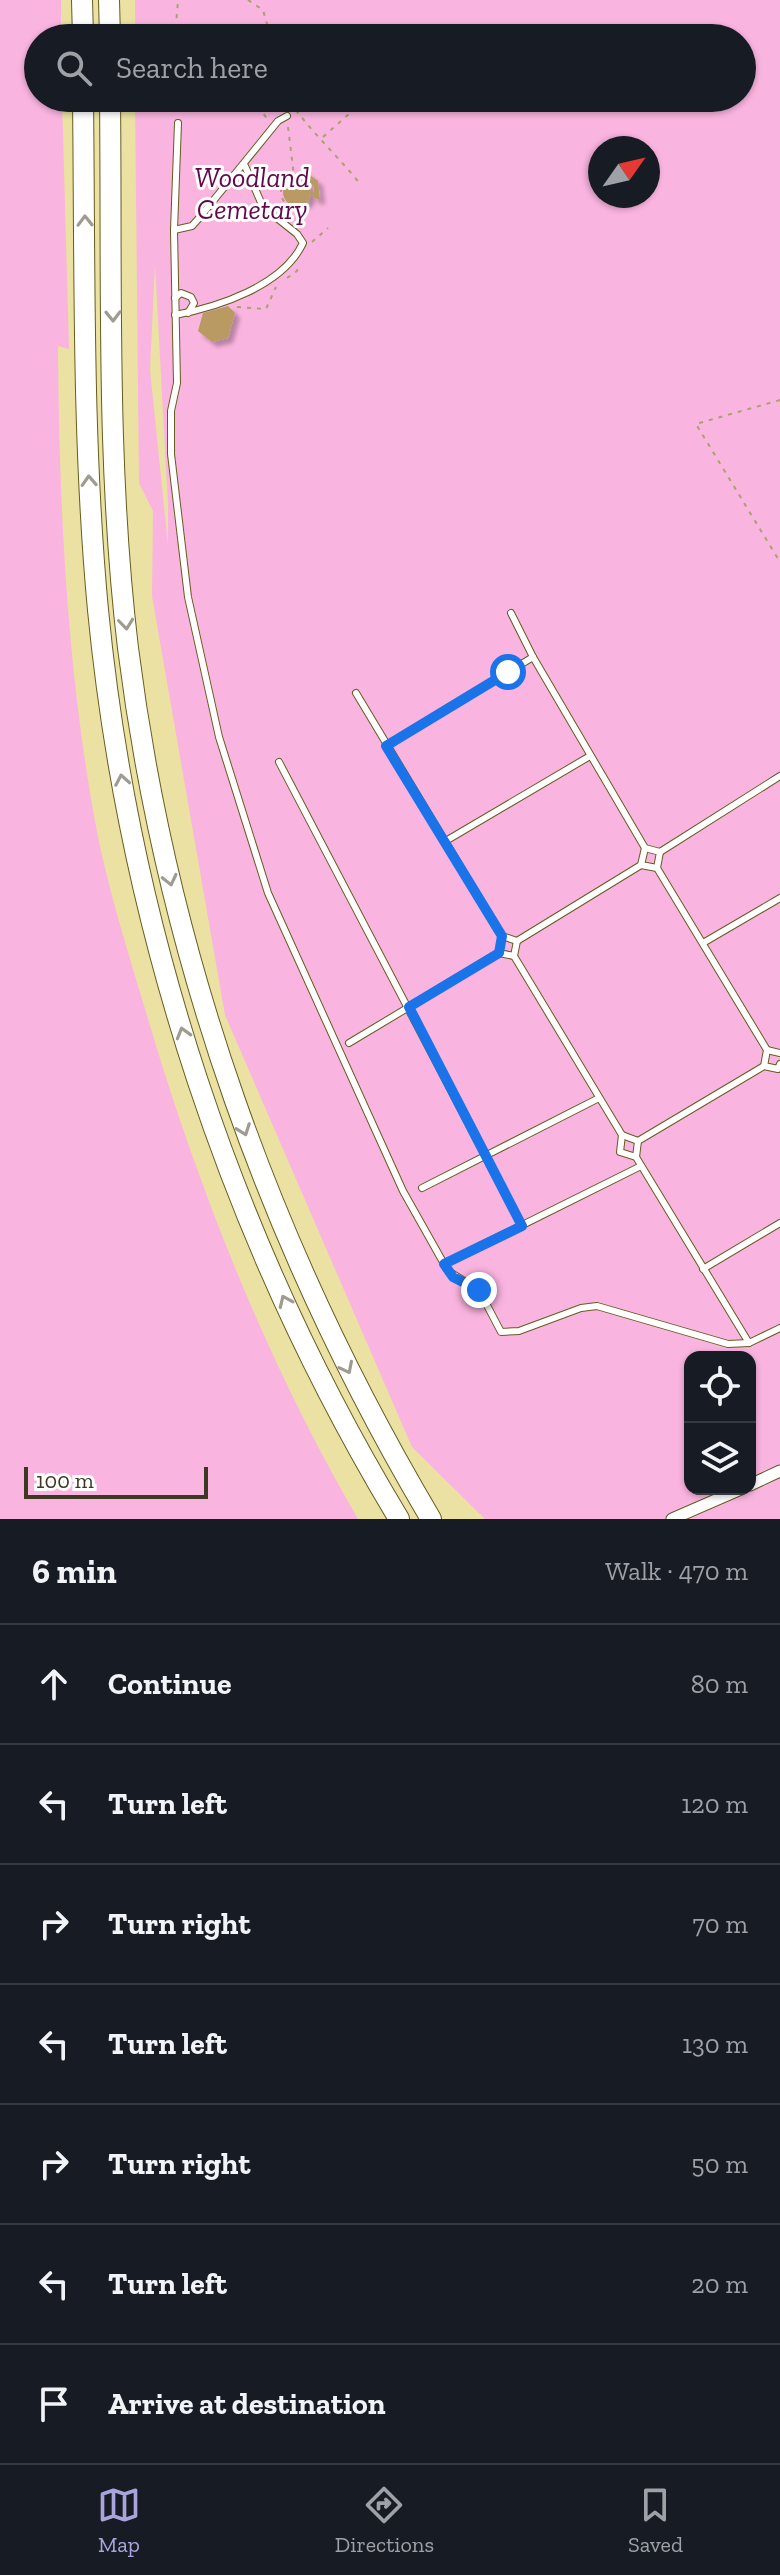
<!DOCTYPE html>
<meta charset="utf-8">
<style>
:root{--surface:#171b24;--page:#242831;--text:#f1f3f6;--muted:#9ea1a6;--line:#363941;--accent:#a9a5dc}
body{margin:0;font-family:"Zilla Slab",serif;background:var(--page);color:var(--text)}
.controls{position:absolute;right:24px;bottom:24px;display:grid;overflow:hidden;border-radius:16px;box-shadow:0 2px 6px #0004}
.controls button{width:72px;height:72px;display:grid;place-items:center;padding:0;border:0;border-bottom:2px solid var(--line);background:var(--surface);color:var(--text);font:40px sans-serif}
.compass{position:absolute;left:588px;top:136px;width:72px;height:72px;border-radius:50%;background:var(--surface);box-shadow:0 2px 6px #0004;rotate:56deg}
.scale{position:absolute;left:24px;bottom:20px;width:184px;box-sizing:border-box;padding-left:8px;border:4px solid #3d3920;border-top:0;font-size:22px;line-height:28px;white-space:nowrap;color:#3d3920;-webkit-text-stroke:6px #fff;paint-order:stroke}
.stop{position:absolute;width:24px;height:24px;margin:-18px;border:6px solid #1a73e8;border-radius:50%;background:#fff}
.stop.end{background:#1a73e8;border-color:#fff;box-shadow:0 2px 8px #0008}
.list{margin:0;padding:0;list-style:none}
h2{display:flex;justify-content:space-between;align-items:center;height:104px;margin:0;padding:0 32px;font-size:34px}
h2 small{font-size:26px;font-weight:400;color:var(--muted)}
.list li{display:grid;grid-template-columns:52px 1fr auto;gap:24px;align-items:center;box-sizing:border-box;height:120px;padding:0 32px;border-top:2px solid var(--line)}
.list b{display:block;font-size:30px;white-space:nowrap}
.list em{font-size:26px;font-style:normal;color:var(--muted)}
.icon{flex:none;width:44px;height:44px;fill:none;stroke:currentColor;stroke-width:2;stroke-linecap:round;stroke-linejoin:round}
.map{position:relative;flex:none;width:780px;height:1519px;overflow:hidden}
.search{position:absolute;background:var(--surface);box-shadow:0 2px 6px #0004;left:24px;right:24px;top:24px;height:88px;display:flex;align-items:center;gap:20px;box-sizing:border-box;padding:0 28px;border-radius:44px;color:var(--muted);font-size:30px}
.sheet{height:944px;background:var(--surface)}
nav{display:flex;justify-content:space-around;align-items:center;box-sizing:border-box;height:112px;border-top:2px solid var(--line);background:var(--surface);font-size:22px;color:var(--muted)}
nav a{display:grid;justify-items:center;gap:4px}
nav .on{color:var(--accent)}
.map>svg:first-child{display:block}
.green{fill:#fab4e0;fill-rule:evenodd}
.building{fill:#b99a63;filter:url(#shadow)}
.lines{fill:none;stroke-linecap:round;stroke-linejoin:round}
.lane-casing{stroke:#655c1f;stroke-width:8}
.street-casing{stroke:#655c1f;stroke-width:13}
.highway-casing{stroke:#655c1f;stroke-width:22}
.path{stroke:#a8a170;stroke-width:2;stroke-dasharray:4 6;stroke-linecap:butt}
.lane{stroke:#fff;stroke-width:6}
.street{stroke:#fff;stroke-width:11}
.highway{stroke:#fff;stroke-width:20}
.oneway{stroke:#9e9c90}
.route{stroke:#1a73e8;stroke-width:10}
.labels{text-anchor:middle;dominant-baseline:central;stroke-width:6;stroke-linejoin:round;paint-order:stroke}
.park-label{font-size:28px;font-style:italic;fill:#63074d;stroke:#fff}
</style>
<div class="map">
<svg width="780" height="1519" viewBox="0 0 780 1519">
<defs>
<filter id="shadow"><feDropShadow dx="5" dy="5" stdDeviation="2" flood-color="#0004"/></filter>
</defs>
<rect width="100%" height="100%" fill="#eae1a2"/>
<!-- green -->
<g class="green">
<path d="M0 0H61V38H38V98H62L69 349 58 346C59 508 67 677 98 837 110 895 128 952 145 1009 197 1186 265 1359 358 1519H0Z"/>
<path d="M135 0H780V1519H485L412 1447 225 1015 152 596 153 511 139 483 135 98H742V38H135ZM600 148H648V196H600ZM155 264 168 505V545L150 370ZM690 1357H750V1489H690Z"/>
</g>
<!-- building -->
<g class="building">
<path d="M302 169 318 181 320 200 313 198 314 186 300 175Z"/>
<circle cx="297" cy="192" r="14"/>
<path d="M228 306 235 313 228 338 212 342 198 331 203 313Z"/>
</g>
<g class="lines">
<!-- lane casing -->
<g class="lane-casing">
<g id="lane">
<path d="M178 123 174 230 177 383 171 411V454L188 597 219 737 268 893 403 1191 448 1271 479 1290 501 1332 519 1331 581 1308 597 1306 728 1344 749 1343 780 1328"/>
<path d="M174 230 192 226 200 217 278 121 287 116"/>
<path d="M175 298 181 293 191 297 194 303 188 313"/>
<path d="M175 315C218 307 283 286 303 243L297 234 263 207 245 166"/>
<path d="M511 613 533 657 645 848 660 852 657 868 767 1050"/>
<path d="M356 693 502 936 517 941 514 956 622 1135 638 1141 636 1157 749 1343"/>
<path d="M386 746 533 657"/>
<path d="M279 762 522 1226"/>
<path d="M444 842 590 756"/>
<path d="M645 848 641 865 657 868"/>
<path d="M660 852 780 776"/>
<path d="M502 936 499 953 514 956"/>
<path d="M517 941 641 865"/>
<path d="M703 943 780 898"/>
<path d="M349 1043 499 953"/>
<path d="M764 1066 767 1050 780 1053"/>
<path d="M622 1135 620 1152 636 1157"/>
<path d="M638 1141 764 1066 778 1069 780 1064"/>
<path d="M422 1188 599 1098"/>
<path d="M444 1264 641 1166"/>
<path d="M703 1269 780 1223"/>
</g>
</g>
<!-- street casing -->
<g class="street-casing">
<g id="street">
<path d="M750 1485 780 1471"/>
<path d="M672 1519 741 1489"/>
</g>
</g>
<!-- highway casing -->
<g class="highway-casing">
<g id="highway">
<path d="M82 0 83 38"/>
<path d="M109 0 110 38"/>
<path d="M83 98C85 268 82 440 98 610 129 930 233 1244 399 1519"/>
<path d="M110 98C112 281 106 466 128 648 167 958 272 1251 431 1519"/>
</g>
</g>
<!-- path -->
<g class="path">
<path d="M248 0 263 10 271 38"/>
<path d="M175 38 178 0"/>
<path d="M336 38 343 35"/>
<path d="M171 98 173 116"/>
<path d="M252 98 268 120"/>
<path d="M290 102C311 132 338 156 361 185"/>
<path d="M285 106 295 98"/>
<path d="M288 127 294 176"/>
<path d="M323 137 367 98"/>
<circle cx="297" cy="192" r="16"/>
<path d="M312 242 328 228"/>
<path d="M287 278 297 271 298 266"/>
<path d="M237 307 266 309 276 287"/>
<path d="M780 400 696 424 780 562"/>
</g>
<!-- lane -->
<use href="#lane" class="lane"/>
<!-- street -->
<use href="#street" class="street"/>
<!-- highway -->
<use href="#highway" class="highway"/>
</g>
<!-- one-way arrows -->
<defs><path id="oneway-chevron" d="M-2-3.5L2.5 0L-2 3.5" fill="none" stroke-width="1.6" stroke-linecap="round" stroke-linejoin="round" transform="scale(2)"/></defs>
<g class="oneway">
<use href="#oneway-chevron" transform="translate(85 221) rotate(-91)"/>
<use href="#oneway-chevron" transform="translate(113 316) rotate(89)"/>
<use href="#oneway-chevron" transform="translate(89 481) rotate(-93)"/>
<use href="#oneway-chevron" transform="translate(126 624) rotate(84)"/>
<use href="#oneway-chevron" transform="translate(122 780) rotate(-100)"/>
<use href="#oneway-chevron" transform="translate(170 880) rotate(77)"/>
<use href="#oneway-chevron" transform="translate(183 1033) rotate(-106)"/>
<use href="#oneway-chevron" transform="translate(244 1130) rotate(70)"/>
<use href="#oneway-chevron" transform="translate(285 1301) rotate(-114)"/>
<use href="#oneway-chevron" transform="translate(347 1368) rotate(63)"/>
</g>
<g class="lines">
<!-- route -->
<path class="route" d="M479 1290 453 1277 444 1264 522 1226 409 1007 499 953 502 936 386 746 508 672"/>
</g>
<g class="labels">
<!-- park labels -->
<g class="park-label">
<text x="252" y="177">Woodland<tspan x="252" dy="32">Cemetary</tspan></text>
</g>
</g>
</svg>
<div class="controls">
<button><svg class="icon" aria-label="locate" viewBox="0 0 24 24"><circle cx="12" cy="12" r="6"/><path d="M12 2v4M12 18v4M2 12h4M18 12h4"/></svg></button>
<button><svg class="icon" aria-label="layers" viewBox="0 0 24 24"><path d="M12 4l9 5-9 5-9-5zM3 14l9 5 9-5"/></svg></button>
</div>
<svg class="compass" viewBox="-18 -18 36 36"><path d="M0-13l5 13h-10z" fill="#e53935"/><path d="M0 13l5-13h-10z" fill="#9ea1a6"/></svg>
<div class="scale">100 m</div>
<div class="stop" style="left:508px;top:672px"></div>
<div class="stop end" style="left:479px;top:1290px"></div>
<div class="search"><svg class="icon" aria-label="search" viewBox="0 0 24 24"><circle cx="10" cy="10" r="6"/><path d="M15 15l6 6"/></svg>Search here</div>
</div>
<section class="sheet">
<h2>6 min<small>Walk · 470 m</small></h2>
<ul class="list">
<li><svg class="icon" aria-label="ahead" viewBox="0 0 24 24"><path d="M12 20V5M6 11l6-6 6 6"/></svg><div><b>Continue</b></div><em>80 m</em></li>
<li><svg class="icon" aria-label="left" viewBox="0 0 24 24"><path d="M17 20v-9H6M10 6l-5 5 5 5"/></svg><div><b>Turn left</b></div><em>120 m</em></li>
<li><svg class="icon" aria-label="right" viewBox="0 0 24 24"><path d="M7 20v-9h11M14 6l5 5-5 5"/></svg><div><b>Turn right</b></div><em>70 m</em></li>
<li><svg class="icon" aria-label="left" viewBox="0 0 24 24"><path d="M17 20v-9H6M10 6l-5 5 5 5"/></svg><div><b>Turn left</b></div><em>130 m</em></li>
<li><svg class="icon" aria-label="right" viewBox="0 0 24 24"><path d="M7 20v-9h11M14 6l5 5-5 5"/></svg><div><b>Turn right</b></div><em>50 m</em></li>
<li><svg class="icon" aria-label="left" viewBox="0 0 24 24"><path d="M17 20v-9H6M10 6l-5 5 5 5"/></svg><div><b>Turn left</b></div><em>20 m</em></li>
<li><svg class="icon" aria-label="arrive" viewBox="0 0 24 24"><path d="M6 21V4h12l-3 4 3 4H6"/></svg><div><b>Arrive at destination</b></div></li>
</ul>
</section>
<nav>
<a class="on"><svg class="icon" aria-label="map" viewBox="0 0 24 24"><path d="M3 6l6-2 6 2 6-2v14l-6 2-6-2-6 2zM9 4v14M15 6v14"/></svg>Map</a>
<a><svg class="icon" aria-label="directions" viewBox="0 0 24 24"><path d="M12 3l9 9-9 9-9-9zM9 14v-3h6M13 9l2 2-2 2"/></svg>Directions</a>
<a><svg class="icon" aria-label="saved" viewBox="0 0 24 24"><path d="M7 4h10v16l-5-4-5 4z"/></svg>Saved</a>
</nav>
